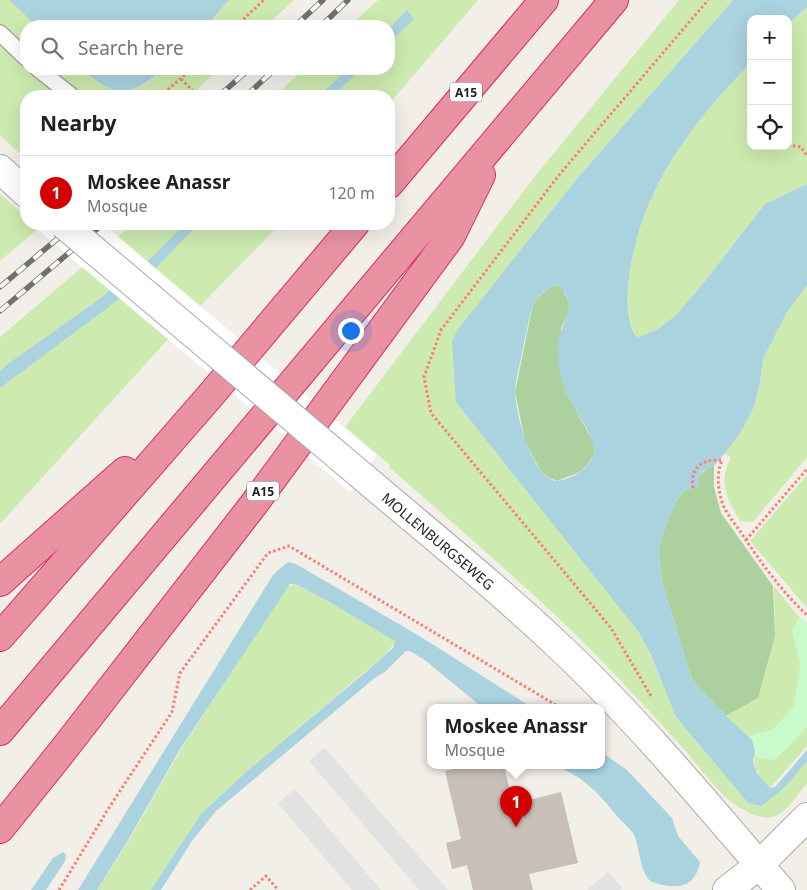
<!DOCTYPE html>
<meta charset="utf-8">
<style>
:root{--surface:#fff;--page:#f2f2f2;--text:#202124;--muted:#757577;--line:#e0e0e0;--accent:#d40000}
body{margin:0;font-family:"Noto Sans",sans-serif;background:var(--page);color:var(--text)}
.controls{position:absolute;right:15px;top:15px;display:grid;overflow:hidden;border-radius:10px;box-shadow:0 5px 20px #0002}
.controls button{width:45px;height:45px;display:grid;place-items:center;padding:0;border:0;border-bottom:1px solid var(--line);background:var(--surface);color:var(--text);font:25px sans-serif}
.you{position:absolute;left:350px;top:330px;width:18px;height:18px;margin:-12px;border:4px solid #fff;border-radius:50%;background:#1a73e8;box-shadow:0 0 0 8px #1a73e833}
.badge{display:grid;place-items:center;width:32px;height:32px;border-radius:50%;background:var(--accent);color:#fff;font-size:16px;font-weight:700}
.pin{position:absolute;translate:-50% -41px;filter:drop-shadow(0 1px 2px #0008)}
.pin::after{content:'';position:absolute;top:26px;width:18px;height:15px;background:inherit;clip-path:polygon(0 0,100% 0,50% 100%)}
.popup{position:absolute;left:427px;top:704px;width:178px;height:65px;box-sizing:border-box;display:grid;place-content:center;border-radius:10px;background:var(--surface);filter:drop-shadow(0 1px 4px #0005);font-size:16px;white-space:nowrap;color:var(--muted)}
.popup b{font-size:19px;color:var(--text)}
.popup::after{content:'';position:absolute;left:50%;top:100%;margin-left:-10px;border:10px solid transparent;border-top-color:var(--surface)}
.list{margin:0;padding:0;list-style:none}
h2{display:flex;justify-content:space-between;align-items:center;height:65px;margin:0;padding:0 20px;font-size:21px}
h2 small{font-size:16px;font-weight:400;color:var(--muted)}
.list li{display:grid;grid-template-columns:32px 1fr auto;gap:15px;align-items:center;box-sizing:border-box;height:75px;padding:0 20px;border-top:1px solid var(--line)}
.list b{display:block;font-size:19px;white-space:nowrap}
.list p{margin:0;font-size:16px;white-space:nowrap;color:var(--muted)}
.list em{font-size:16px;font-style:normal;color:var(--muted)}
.icon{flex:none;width:28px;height:28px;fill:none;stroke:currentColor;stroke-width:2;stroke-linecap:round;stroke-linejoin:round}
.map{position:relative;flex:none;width:807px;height:890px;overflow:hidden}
.search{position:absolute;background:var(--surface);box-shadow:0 5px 20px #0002;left:20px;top:20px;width:375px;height:55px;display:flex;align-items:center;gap:12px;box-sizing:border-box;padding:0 18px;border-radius:20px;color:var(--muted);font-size:19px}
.panel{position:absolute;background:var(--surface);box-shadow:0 5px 20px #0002;left:20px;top:90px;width:375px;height:140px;border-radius:20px}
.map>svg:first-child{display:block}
.grass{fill:#cdebb0}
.forest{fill:#add19e}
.park{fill:#c8facc}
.parking{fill:#e2e2e2}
.water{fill:#aad3df;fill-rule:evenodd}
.pier{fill:#fff}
.building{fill:#c7bfb8}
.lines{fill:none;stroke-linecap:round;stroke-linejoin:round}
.service-casing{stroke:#a9a9a9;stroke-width:18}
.minor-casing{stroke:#a9a9a9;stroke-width:30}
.tertiary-casing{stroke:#a9a9a9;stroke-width:30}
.motorway-casing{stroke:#dc2a67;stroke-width:30}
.path{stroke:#fa8072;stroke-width:3;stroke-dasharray:2.5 2.5;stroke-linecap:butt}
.service{stroke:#fff;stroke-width:15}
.minor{stroke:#fff;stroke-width:28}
.tertiary{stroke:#fff;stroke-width:28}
.motorway{stroke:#e892a2;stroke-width:28}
.rail-casing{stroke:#707070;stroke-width:5.5}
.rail{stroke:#fff;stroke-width:4;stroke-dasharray:11;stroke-linecap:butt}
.tertiary-bridge-casing{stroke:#a9a9a9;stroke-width:30;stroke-linecap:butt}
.tertiary-bridge{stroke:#fff;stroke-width:28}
.labels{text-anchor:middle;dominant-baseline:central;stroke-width:4.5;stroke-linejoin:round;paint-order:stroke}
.shield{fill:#fff;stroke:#646464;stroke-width:1}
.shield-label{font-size:12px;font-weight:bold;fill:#222}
.street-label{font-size:14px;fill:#222;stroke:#fff}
</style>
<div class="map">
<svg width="807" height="890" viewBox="0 0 807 890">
<rect width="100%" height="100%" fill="#f2efe9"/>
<!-- grass -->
<g class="grass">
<path d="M0 0H9L37 26H26V51L0 25Z"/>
<path d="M229 0H294L266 26H206Z"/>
<path d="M378 0H478L389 104V96H275L304 69H389V26H350Z"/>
<path d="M679 0H733L575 181 458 329 638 631 650 654 676 717 748 803 762 806 785 786 807 761V783C796 796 782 822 762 817 729 811 705 773 684 749 646 707 607 665 567 626 509 571 448 519 389 467L390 465 345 427 532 180Z"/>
<path d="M807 7V184L765 204 701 286 676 315 658 329 639 337 635 335C626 314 627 293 630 271 642 188 693 121 751 63V146H788V24Z"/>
<path d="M0 41 26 66V69H29L61 96H26V159L0 135Z"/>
<path d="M47 69H82L85 71 132 90 147 83 163 69H219L190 96H79Z"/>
<path d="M0 194 26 217V224H34L39 228 0 261Z"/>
<path d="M133 224H280L170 337 0 524V388L19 373 98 300 9 363 0 371V337Z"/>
<path d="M807 285V457L753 522 740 521C727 499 718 482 731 457L724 454 734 442 754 407 760 383 763 359 787 312Z"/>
<path d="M807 475V608L750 541Z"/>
<path d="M294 584 326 600 396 641 385 655 247 771 201 814 152 890H97L128 842 180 751 287 587Z"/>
<path d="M774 586 798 616 807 623V746L770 788C759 776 752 768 755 751L726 716 758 698 775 635Z"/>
</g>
<!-- forest -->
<g class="forest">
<path d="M557 285 563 290 570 304 569 312 561 328 562 378 567 394 594 443V454L588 464 580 472 557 481 549 478 541 471 525 441 515 392 533 304C540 295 546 288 557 285Z"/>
<path d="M714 466V487L721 513 773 586 775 636 758 698 726 716 692 680 664 589 658 551 665 527 677 499 686 489 688 490C696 482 703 468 714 466Z"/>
</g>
<!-- park -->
<path class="park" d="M800 617 807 623V727L775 760 758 758 746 741 750 736 773 729 793 708 800 665 792 630Z"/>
<!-- parking -->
<g class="parking">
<path d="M324 747 448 890H419L309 761Z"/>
<path d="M295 789 381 890H352L278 803Z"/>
<path d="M608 872 622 888 620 890H587Z"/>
</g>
<!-- water -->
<g class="water">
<path d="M9 0H229L206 26H37Z"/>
<path d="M733 0H807V7L788 24V19H751V63C693 121 642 188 630 271 627 292 625 315 635 335L639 337 658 329 676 315 701 286 765 204 807 184V285L787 312 763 359 760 383 754 407 744 426 734 442 714 466 703 471 698 480 700 487 687 490 686 489 677 499 665 527 658 551 664 589 692 680 726 716 752 740 755 751 753 761 757 773 770 788 775 787 807 750V761L785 787 762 806 748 803 676 717 650 653 638 631 456 402 452 341 458 329 575 181ZM557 285C583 305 558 323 558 347 557 360 562 383 567 395 574 410 596 436 594 453 592 462 583 471 575 475 570 477 562 481 557 481 532 480 516 413 515 393 515 383 518 372 520 363 524 343 528 323 533 304 539 295 546 288 557 285Z"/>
<path d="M407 10 414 19 389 43V29Z"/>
<path d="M82 69H163C131 97 115 99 82 69Z"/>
<path d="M348 69H362L332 96H319Z"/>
<path d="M185 224H198L156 268 106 309 0 388V371L9 363 98 300 148 261Z"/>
<path d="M289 562 296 564 421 637 533 708H483L426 661 410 651H406L386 671 376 677 216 811 192 841 161 890H151L201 814 247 771 366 672 393 648 395 641 326 600 295 584H290L179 751 127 842 97 890H78L273 575 285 564Z"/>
<path d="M601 752 627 770 672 818 678 836 700 862C695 889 676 890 652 882 639 874 640 844 633 833 628 827 622 821 617 816 608 805 599 794 588 785 580 777 568 772 559 766H601Z"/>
<path d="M63 852 66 855 65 861 46 890H31L53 858Z"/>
</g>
<!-- pier -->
<path class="pier" d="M31 224H103L377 455 350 492Z"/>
<!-- building -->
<path class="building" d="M467 766H504L513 804 561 792 578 863 529 874 533 890H473L467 865 452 869 446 843 461 839 445 771Z"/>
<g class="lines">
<!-- service casing -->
<g class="service-casing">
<g id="service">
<path d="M0 33 26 58"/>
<path d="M38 69 72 96"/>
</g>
</g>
<!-- minor casing -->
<g class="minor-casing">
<path id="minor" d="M727 890 759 865 807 817"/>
</g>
<!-- tertiary casing -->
<g class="tertiary-casing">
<g id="tertiary">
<path d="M0 169 26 193"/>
<path id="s1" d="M362 476C430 534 500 590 565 652 643 726 711 809 781 890"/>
</g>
</g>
<!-- motorway casing -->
<g class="motorway-casing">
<g id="motorway">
<path d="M389 184 544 0"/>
<path d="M0 582 125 471"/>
<path d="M0 637 210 396 355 224"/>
<path d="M0 731 614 0"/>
<path d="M0 829 64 749 254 504 451 236 481 175"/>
</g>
</g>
<!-- path -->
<g class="path">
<path d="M236 26 264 0"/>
<path d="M181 79 194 92"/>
<path d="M160 96 192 69"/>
<path d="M788 145 801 147 807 156"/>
<path d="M693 488C690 466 703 459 722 460 716 475 718 490 723 505 727 514 734 523 740 531 759 560 781 591 807 615"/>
<path d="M746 540 807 469"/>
<path d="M651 696 611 628 431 413 424 377 441 330 559 175 708 0"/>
<path d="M59 890 110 806 172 712 180 673 268 553 289 546 561 708"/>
<path d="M250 890 266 876 278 890"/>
</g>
<!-- service -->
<use href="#service" class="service"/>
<!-- minor -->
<use href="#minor" class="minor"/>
<!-- tertiary -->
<use href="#tertiary" class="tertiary"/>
<!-- motorway -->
<use href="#motorway" class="motorway"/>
<!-- rail casing -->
<g class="rail-casing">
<g id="rail">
<path d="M295 26 323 0"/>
<path d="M321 26 348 0"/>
<path d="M219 96 249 69"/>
<path d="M246 96 275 69"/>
<path d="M0 287 75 224"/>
<path d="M0 311 103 224"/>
</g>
</g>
<!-- rail -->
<use href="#rail" class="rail"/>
<!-- tertiary-bridge casing -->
<g class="tertiary-bridge-casing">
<path id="tertiary-bridge" d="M63 224 362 476"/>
</g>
<!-- tertiary-bridge -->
<use href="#tertiary-bridge" class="tertiary-bridge"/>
</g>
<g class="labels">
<!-- shield labels -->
<g class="shield">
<rect x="450" y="82.5" width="32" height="19" rx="4"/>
<rect x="247" y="481.5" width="32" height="19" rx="4"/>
</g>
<g class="shield-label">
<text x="466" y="92">A15</text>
<text x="263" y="491">A15</text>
</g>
<!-- street labels -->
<g class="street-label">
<text stroke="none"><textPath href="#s1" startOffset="100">MOLLENBURGSEWEG</textPath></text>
</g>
</g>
</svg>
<div class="controls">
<button>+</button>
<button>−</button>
<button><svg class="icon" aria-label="locate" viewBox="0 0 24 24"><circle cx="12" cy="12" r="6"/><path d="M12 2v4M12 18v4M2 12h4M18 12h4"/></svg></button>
</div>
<div class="you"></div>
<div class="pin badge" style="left:516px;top:827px">1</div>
<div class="popup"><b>Moskee Anassr</b>Mosque</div>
<div class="search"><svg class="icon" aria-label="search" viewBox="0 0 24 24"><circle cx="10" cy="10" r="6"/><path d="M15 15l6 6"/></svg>Search here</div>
<section class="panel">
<h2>Nearby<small></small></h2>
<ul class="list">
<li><span class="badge">1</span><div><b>Moskee Anassr</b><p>Mosque</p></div><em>120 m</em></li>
</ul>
</section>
</div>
